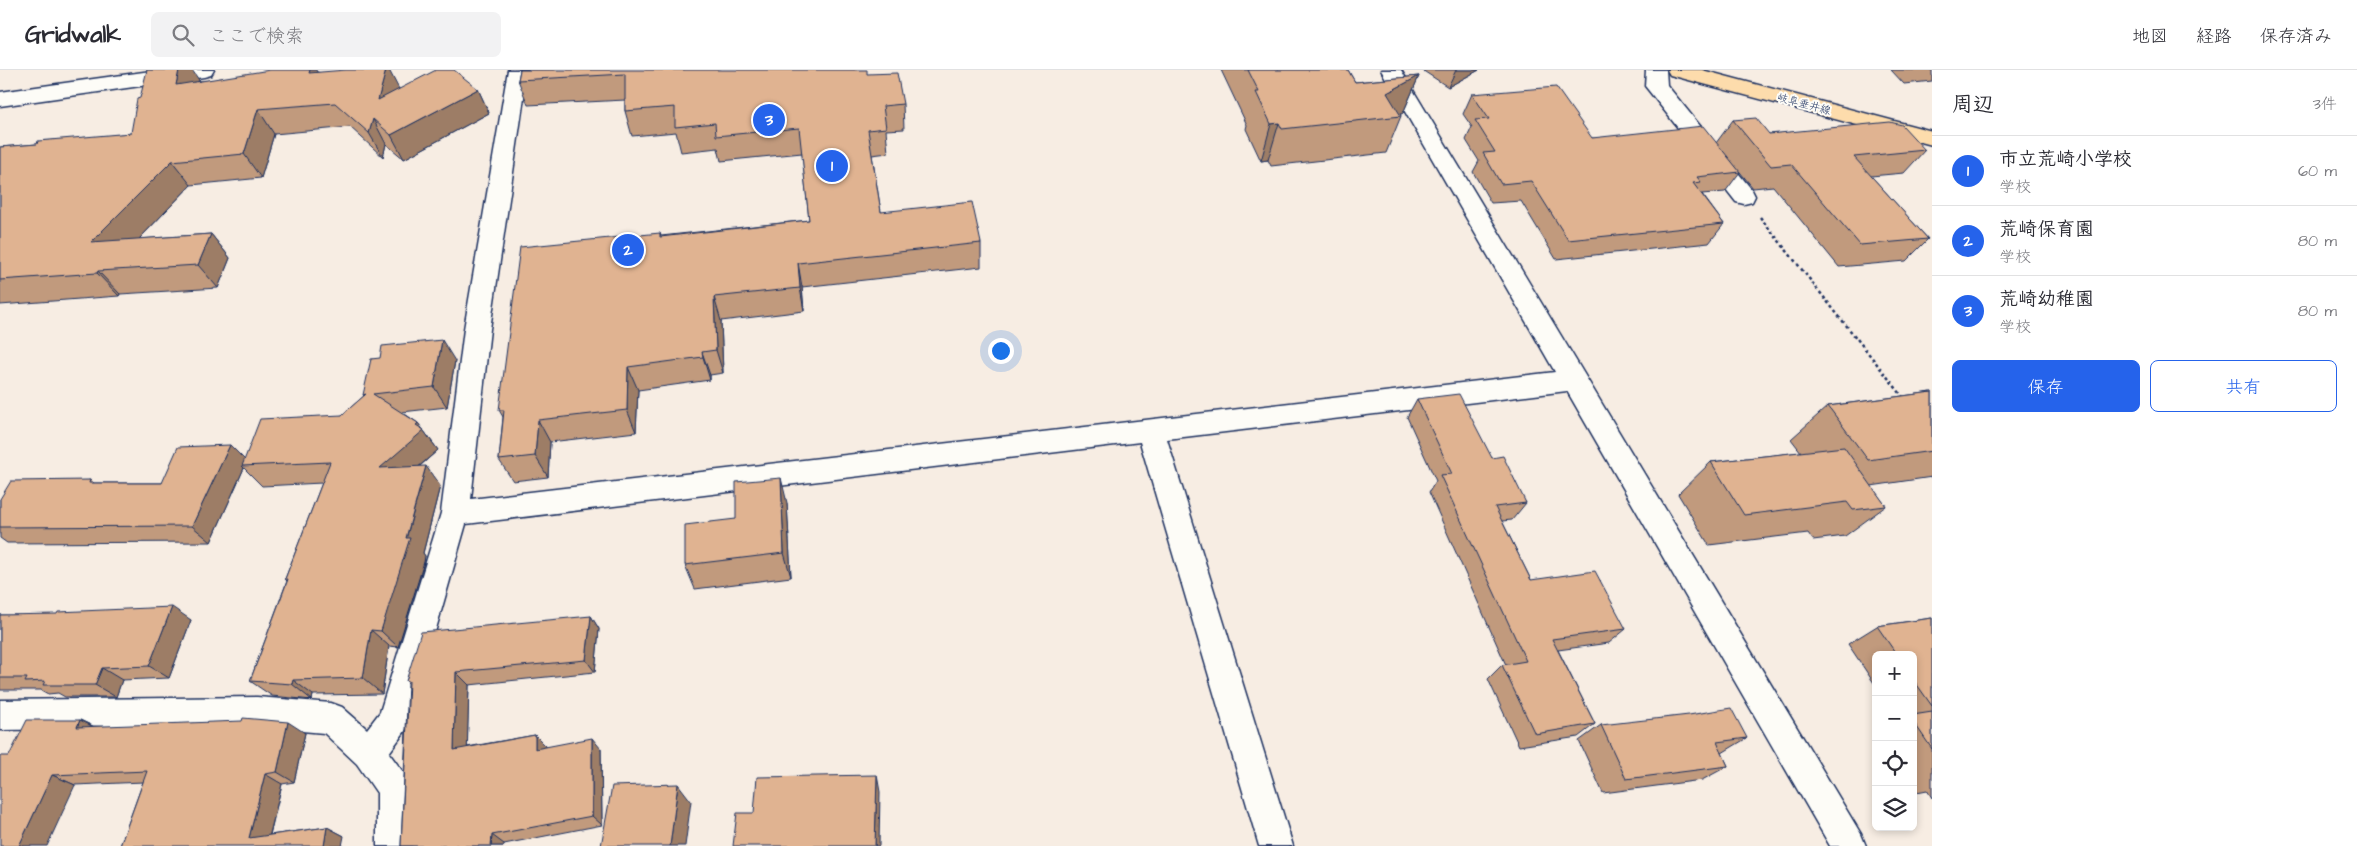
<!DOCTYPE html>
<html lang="ja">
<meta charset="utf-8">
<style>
:root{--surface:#fff;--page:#f2f2f3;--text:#2b2b33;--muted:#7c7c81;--line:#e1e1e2;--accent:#2563eb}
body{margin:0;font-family:"Architects Daughter","Klee One",sans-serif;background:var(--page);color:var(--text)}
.controls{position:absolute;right:15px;bottom:15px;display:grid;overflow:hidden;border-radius:8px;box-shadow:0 2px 8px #0003}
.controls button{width:45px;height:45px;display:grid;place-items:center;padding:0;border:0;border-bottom:1px solid var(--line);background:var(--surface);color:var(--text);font:25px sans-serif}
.you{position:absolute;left:1000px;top:280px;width:18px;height:18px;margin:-12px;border:4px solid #fff;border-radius:50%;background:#1a73e8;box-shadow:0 0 0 8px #1a73e833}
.badge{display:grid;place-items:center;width:32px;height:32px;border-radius:50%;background:var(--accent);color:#fff;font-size:16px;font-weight:700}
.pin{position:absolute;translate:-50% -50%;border:2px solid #fff;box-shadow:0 1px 5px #0006}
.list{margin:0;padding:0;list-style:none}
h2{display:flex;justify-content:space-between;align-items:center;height:65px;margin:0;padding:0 20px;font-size:21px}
h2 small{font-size:16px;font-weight:400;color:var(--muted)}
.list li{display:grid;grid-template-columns:32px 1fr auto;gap:15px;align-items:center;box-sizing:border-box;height:70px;padding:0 20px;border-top:1px solid var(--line)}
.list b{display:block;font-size:19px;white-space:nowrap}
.list p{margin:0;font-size:16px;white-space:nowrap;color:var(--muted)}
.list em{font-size:16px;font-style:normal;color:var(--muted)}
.actions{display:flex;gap:10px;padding:15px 20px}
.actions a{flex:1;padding:11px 0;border:1px solid var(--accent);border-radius:8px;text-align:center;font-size:18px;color:var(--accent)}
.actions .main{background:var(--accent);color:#fff}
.icon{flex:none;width:28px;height:28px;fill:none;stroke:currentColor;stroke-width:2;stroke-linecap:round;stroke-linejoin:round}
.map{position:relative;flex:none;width:1932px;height:776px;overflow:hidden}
header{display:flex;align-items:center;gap:30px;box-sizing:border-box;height:70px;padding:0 25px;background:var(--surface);border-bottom:1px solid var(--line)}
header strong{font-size:24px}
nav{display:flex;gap:28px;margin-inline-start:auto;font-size:18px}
.search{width:350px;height:45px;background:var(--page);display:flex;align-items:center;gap:12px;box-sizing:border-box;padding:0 18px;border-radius:8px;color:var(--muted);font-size:19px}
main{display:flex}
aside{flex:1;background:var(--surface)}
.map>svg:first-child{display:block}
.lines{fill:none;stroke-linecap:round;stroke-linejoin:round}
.minor-casing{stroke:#1b2f5e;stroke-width:3}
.primary-casing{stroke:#1b2f5e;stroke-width:3}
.path{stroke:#1b2f5e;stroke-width:2.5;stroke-dasharray:3 3;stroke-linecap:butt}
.minor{fill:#fdfcf7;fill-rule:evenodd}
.primary{fill:#fddcac;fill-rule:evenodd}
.wall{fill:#c19a7d;stroke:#1b2f5e}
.shaded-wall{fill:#9d7d66;stroke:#1b2f5e}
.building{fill:#e0b391;stroke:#1b2f5e}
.labels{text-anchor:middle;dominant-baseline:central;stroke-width:4;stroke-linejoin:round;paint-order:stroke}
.far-street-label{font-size:11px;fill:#1b2f5e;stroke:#fdfcf7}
</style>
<header>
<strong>Gridwalk</strong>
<div class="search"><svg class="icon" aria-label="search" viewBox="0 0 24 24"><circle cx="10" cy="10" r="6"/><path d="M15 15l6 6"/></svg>ここで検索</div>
<nav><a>地図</a><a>経路</a><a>保存済み</a></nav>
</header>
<main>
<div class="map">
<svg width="1932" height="776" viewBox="0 0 1932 776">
<rect width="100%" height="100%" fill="#f7ede3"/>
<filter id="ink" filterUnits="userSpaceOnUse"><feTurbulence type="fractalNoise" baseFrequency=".02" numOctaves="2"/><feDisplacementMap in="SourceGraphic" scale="10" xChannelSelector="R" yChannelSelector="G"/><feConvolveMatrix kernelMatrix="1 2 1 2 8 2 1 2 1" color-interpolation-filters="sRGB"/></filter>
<g filter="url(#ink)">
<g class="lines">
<!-- minor casing -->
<g class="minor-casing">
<g id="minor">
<path d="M158 0H214L211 5 204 7 0 36V22Z"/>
<path d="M508 0H528L490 259 471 429 1555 302 1381 0H1401L1861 764 1866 776H1830L1567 321 1167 369 1293 776H1259L1140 372 466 454 410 650 405 661 389 683 406 706 411 718V776H377V723L357 694 324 663 257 657 0 660V630L257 627 331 633 342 637 367 659 380 642 441 443 464 259Z"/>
<path d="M1646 0H1666L1667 15 1752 120 1755 126 1752 132 1744 134 1736 132 1649 21 1645 16Z"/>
</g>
</g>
<!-- primary casing -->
<g class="primary-casing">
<path id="primary" d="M1667 0H1702L1932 61V75L1670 5Z"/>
</g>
<!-- path -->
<path class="path" d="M1760 147 1904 328"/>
<!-- minor -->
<use href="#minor" class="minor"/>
<!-- primary -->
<use href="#primary" class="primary"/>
</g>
<!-- wall -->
<g class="wall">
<path d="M520 0 867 4 903 34 904 59 886 60 888 83 872 85 881 142 981 173V197L802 217 804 241 721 251 723 303 710 305V310L638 320 636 362 550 372 548 407 513 411 499 390 503 347 499 340 660 163 661 166 809 150 802 83 721 91 718 78 681 82 676 62 632 66 625 41V30L528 35 518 10Z"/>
<path d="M1221 0H1348L1355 12 1419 6 1403 43 1400 44 1401 46 1386 83 1271 96 1268 90 1261 91 1246 59 1247 55Z"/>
<path d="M1422 0H1479L1448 17Z"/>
<path d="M1891 0H1932V11L1904 14Z"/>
<path d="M317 2 399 19H478L489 43 404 89 386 74 383 87 350 57 274 64 261 108 191 115 139 169 211 164 230 188 218 218 120 224 119 226 0 235V77L37 74 131 63 199 10V11Z"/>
<path d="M1472 24 1592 68 1716 73 1733 50 1769 64 1925 80 1904 103 1871 106 1928 169 1906 191 1839 197 1773 116 1753 118 1740 102 1725 122 1702 124 1724 154 1709 173 1556 189 1521 131 1491 133 1473 102 1479 91 1466 70 1472 57 1463 44Z"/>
<path d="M455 291 447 337 402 342 418 353 438 380 419 397 440 416 423 483 425 486 424 492 398 577 389 576 382 624 313 625 312 630 272 626 250 611 287 511 285 509 322 413 262 416 244 398 211 472 7 473 0 468V429L90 410 94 413H162L230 375 245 390 342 345 364 326 363 325Z"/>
<path d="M1932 322V407L1871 416 1886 436 1845 466 1813 470 1808 463 1709 475 1678 424 1711 392 1801 382 1791 369 1828 336Z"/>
<path d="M1417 329 1492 388 1526 433 1512 450 1502 451 1531 510 1626 559 1609 573 1558 580 1595 654 1578 667 1519 676 1488 609 1502 595H1506L1429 422 1436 411 1407 347Z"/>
<path d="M787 433 791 507 695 519 685 495 736 449Z"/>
<path d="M0 545 191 550 169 608 122 610 116 627H65L58 623 48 624 41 620H0Z"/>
<path d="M591 546 599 559 595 602 469 615 467 677 535 665 546 676V677L601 679 602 755 504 774V776H401L408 613 406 611Z"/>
<path d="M1932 548V728L1927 720 1917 722 1913 716V585H1876V616L1848 574 1877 556Z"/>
<path d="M80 650 93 656 305 663 294 712 282 714 270 765 327 757 344 766 120 776 143 712 75 715 9 686Z"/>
<path d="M1601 655 1747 668 1722 683 1728 696 1702 710 1603 723 1579 671Z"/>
</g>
<!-- shaded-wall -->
<g class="shaded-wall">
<path d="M179 0H192L199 10 193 39 176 15Z"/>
<path d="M310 0H316L326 18 309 3Z"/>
<path d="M386 0H389L400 21 378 30Z"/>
<path d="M1456 0H1479L1448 17Z"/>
<path d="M1419 6 1403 43 1398 46 1387 23Z"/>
<path d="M478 19 489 43 404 89 391 65Z"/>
<path d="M258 39 274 64 261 108 244 84Z"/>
<path d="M373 49 386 74 383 87 369 63Z"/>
<path d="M1279 53 1268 90 1261 91 1271 54Z"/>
<path d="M172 91 191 115 113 196 91 172Z"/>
<path d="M211 164 230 188 218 218 198 195Z"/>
<path d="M798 193 802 217 804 241 800 218Z"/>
<path d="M98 201 120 224 119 226 97 203Z"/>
<path d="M714 227 721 251 723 303 716 280Z"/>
<path d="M442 270 455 291 447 337 434 317Z"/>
<path d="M702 282 710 305V310L703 287Z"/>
<path d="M628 297 638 320 636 362 627 340Z"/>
<path d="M538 350 550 372 548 407 535 386Z"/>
<path d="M418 353 438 380 395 417 380 398Z"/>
<path d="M230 375 247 392 242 396 244 398 211 472 192 456Z"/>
<path d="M426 396 440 416 423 483 425 486 424 492 398 577 381 561Z"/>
<path d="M781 408 787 433 791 507 784 483Z"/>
<path d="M172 537 191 550 169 608 149 596Z"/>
<path d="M591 546 599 559 595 602 586 590Z"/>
<path d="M371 560 389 576 382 624 363 608Z"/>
<path d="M102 598 122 610 116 627 95 615Z"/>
<path d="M456 602 469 615 467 690 454 680Z"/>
<path d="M293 610 313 625 312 630 292 614Z"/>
<path d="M80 650 102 661 77 657Z"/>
<path d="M288 652 305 663 294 712 277 702Z"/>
<path d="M535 665 546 676V689L535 679Z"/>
<path d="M592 668 601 679 602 755 592 746Z"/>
<path d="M265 704 282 714 267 776 249 768Z"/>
<path d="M52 705 75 715 47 776H19Z"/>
<path d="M877 705 880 722 879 776H875Z"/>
<path d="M678 714 691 731 685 776H670Z"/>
<path d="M327 757 344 766 342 776H324Z"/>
<path d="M492 765 504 774V776H491Z"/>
</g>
<!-- building -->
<g class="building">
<path d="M147 0H179L176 15 270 0H310L309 3 346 0H386L378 30 436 0H454L478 19 391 65 373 49 369 63 335 33 258 39 244 84 172 91 91 172 211 164 198 195 98 201 97 203 0 210V77L37 74 38 71 131 63 137 29 140 28Z"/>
<path d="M520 0H867V4L897 3 903 34 883 36 886 58 868 60 881 142 972 132 981 173 798 193 800 218 714 227 716 280 702 282 703 287 628 297 627 340 538 350 535 386 499 390 504 340H499L520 177 660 163V167L809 150 799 58 716 66 715 53 675 57V37L625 41V4L518 10Z"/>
<path d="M1248 0H1348L1355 12 1419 6 1387 23 1401 46 1282 59 1279 53 1271 54 1256 22H1259Z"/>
<path d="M1556 17 1592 68 1703 56 1740 102 1697 107 1701 112 1693 113 1724 154 1568 170 1531 111 1501 114 1483 83 1495 82 1475 50 1489 49 1472 24Z"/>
<path d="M1756 48 1769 64 1890 52 1902 55 1925 80 1854 87 1928 169 1860 175 1791 94 1771 96 1733 50Z"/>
<path d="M442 270 434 317 373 324 418 353 416 355 424 360 380 398 426 396 406 468H410L408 474 381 561 371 560 363 608 293 610 292 614 250 611 288 509H285L330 392 242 396 260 349 342 345 366 324 363 325 371 289 380 288 382 276Z"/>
<path d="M1932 322V381L1868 390 1828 336Z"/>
<path d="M1459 324 1492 388 1503 386 1526 433 1495 437 1531 510 1595 501 1626 559 1552 569 1595 654 1535 664 1502 595 1526 591 1440 405 1452 404 1417 329Z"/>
<path d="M230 375 192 456 0 457V429L11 411 90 410 89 413H162L178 377Z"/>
<path d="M1844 377 1886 436 1853 440 1847 432 1744 445 1711 392Z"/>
<path d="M781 408 784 483 685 495V455L736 449V412Z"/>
<path d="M172 537 149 596 102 598 95 615H43L45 611 25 612 27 608H0V545L57 544 58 542Z"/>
<path d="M591 546 586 590 456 602 454 680 535 665V679L592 668V746L492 765 491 776H457V775L452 776H401L409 611H406L421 562Z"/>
<path d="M1932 548V636L1913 609V585H1897L1877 556Z"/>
<path d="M1731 638 1747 668 1717 672 1728 696 1626 709 1601 655 1689 645Z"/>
<path d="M1932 642V679L1913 651V645Z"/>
<path d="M243 648 288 652 277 702 265 704 249 768 327 757 324 776H120L147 701 52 705 19 776H0V686H9L27 650H80L77 657 242 651Z"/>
<path d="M877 705 875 776H733L737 743H754L757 707Z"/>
<path d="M678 714 670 776H601L612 716Z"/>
</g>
</g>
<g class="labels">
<!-- far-street labels -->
<g class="far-street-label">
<text transform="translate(1804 34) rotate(15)">岐阜垂井線</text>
</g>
</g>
</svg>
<div class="controls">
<button>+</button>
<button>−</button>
<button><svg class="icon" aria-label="locate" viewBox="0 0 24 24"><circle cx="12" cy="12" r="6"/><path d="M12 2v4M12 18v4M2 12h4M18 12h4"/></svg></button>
<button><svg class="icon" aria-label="layers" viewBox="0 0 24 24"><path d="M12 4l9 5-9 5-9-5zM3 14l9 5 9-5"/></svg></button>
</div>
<div class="you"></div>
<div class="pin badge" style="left:832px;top:96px">1</div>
<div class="pin badge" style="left:628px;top:180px">2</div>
<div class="pin badge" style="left:769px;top:50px">3</div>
</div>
<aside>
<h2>周辺<small>3件</small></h2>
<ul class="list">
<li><span class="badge">1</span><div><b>市立荒崎小学校</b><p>学校</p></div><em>60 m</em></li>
<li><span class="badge">2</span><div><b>荒崎保育園</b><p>学校</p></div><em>80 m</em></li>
<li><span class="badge">3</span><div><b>荒崎幼稚園</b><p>学校</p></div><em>80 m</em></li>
</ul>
<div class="actions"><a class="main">保存</a><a>共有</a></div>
</aside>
</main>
